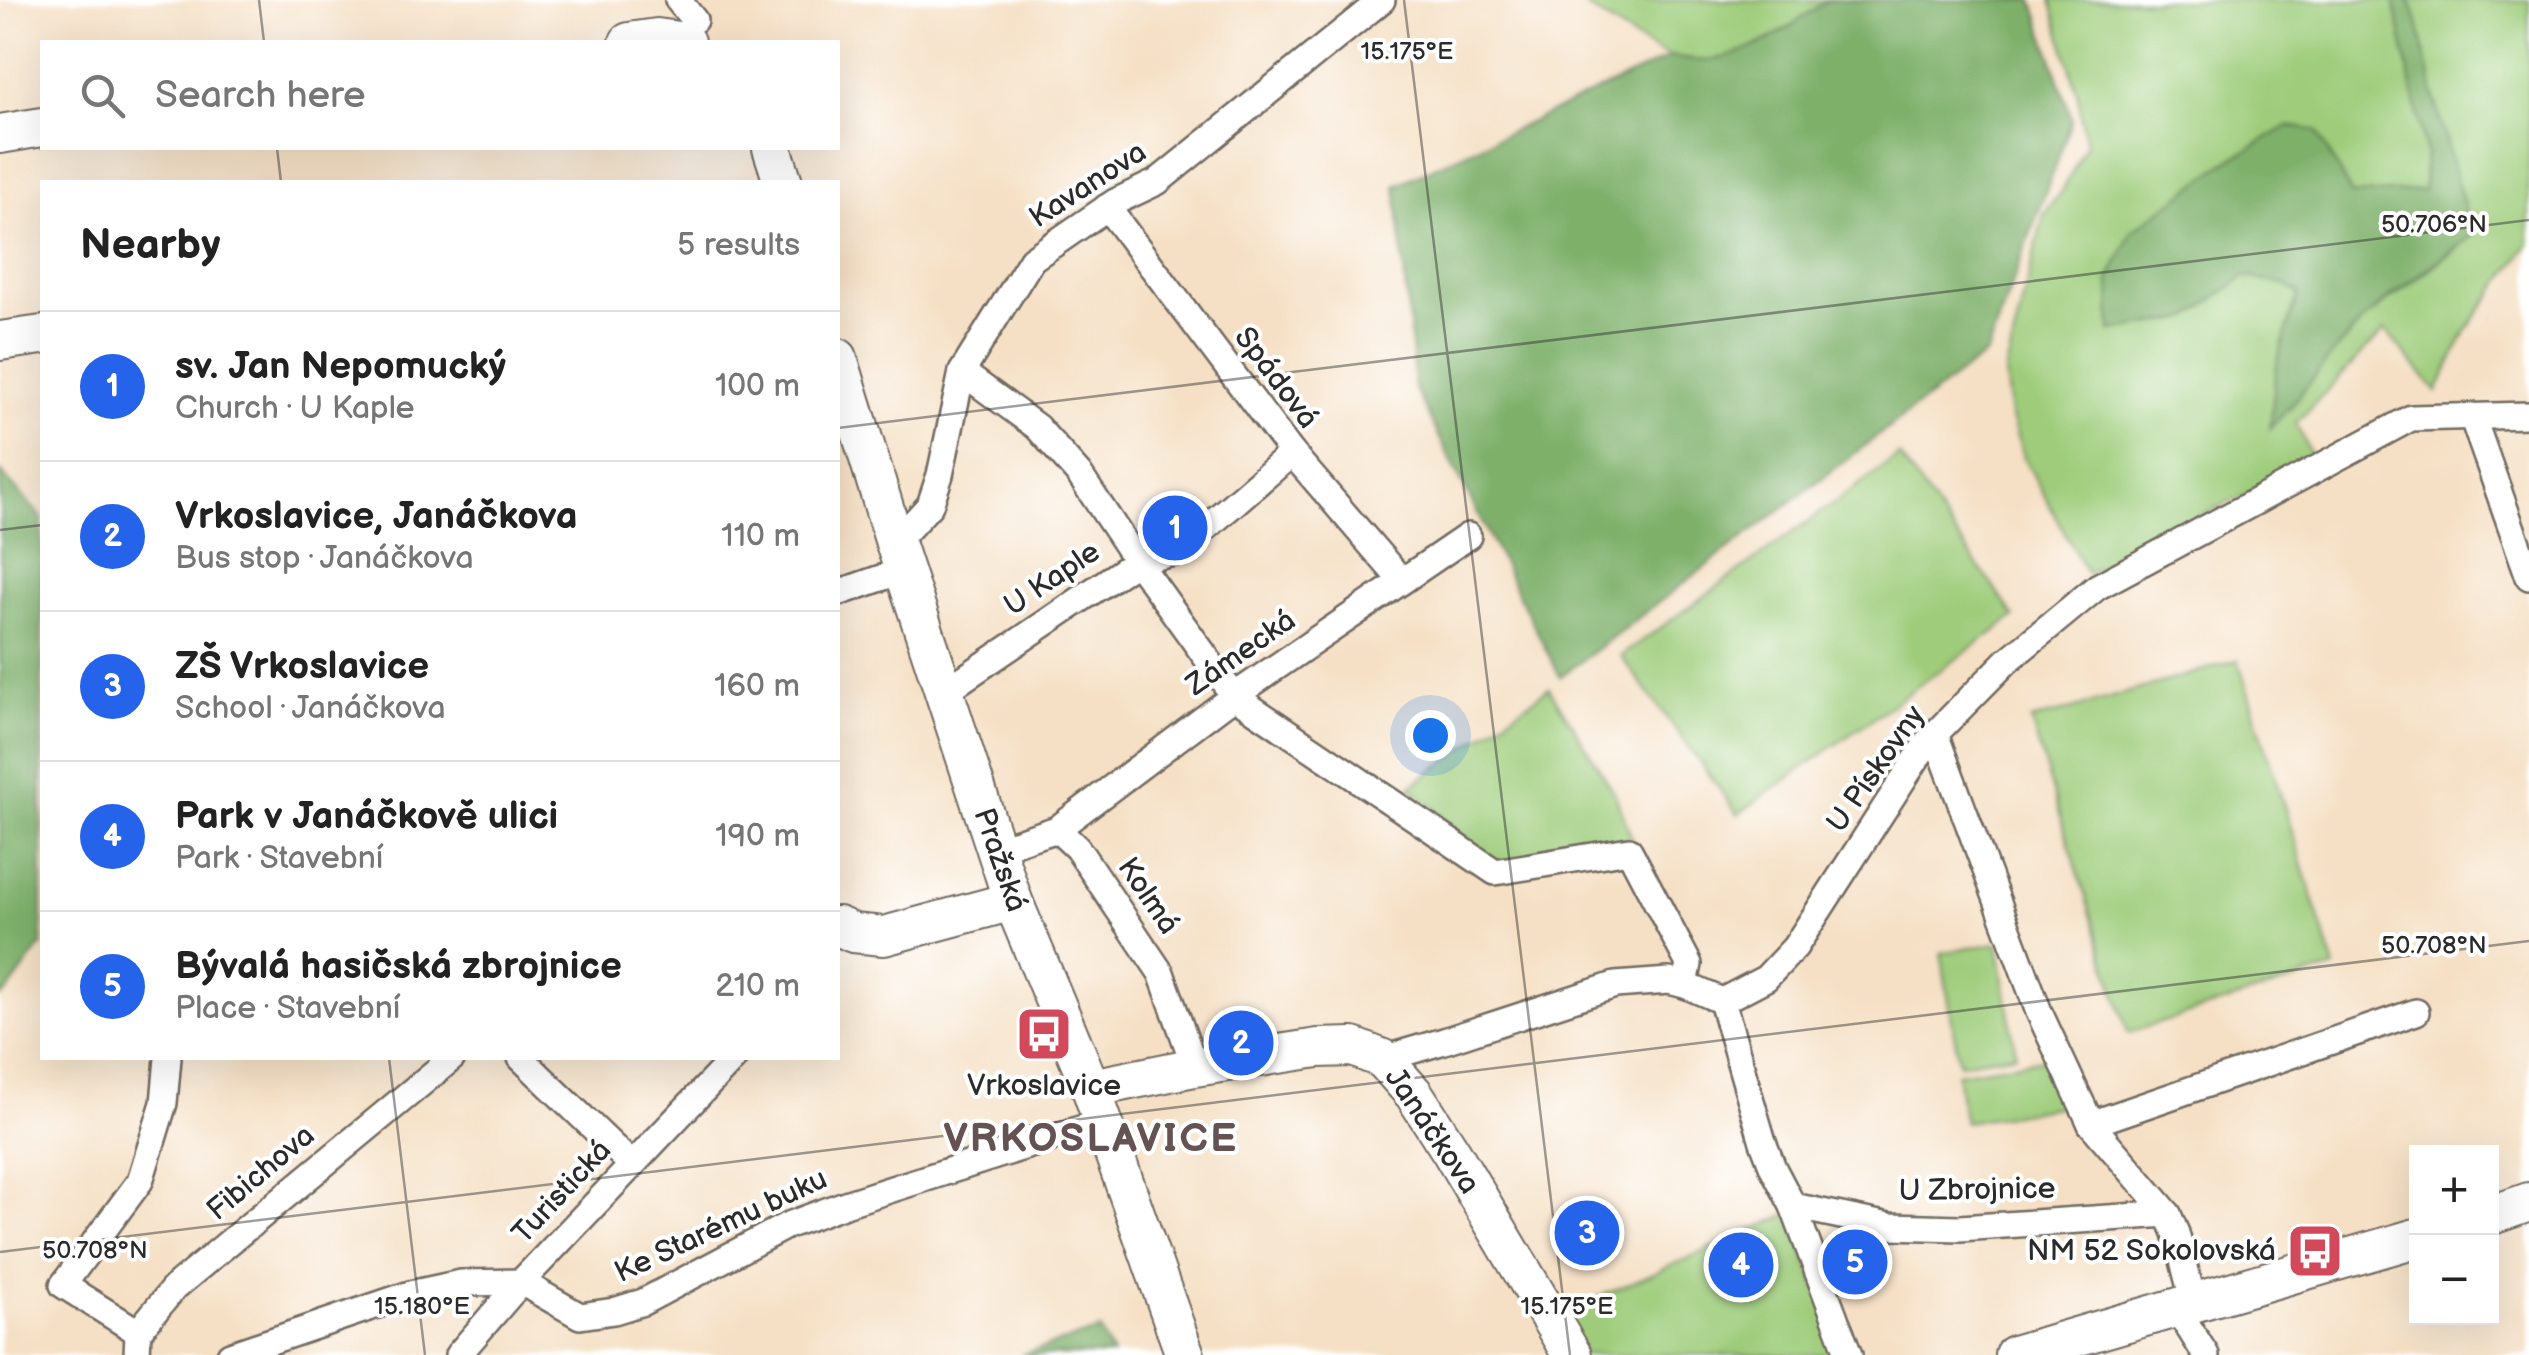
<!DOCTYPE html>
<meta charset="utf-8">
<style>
:root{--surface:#fff;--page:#f6f6f6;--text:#222;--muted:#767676;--line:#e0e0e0;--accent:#2563eb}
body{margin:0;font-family:"Balsamiq Sans",sans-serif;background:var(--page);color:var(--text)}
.controls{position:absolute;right:30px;bottom:30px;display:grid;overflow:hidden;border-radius:0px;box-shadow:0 10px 40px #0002}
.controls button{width:90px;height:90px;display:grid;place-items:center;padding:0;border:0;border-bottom:2px solid var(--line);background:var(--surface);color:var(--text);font:50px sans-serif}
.you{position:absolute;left:1430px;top:735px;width:35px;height:35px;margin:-25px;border:8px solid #fff;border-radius:50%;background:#1a73e8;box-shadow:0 0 0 15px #1a73e833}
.badge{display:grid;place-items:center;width:65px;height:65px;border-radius:50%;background:var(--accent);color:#fff;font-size:32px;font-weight:700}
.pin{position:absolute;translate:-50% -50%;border:5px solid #fff;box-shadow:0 2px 10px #0006}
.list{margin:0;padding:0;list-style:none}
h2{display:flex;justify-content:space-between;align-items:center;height:130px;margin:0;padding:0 40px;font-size:42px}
h2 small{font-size:32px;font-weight:400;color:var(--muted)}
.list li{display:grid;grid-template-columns:65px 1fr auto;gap:30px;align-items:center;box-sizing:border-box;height:150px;padding:0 40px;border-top:2px solid var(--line)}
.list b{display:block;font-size:38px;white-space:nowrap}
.list p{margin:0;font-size:32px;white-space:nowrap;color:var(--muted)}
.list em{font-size:32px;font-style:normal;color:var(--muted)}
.icon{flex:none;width:55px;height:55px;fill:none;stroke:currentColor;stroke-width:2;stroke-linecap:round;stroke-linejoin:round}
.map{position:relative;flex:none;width:2529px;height:1355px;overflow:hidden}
.search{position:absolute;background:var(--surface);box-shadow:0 10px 40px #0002;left:40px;top:40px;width:800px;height:110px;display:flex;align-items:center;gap:25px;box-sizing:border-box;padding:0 35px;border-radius:0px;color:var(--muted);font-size:38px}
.panel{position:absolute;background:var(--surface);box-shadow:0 10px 40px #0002;left:40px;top:180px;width:800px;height:880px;border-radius:0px}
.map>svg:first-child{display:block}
.green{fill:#9ecc7a;stroke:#647c52;stroke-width:2.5}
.forest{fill:#7eb06a;stroke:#546e4a;stroke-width:2.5}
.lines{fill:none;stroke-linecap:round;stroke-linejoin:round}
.street-casing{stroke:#726a61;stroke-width:30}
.secondary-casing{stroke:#726a61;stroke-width:42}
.street{stroke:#fff;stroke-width:25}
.secondary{stroke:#fff;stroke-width:38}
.ticks{fill:none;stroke:#2b2b2b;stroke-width:2.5;stroke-opacity:0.45}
.labels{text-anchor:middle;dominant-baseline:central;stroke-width:8;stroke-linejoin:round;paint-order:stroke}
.street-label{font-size:30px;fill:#2b2b2b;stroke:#fff}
.poi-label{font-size:30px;fill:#2b2b2b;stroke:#fff}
.district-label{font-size:40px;font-weight:bold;letter-spacing:2.5px;fill:#655353;stroke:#fff}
.ticks-label{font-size:25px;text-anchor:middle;fill:#2b2b2b;stroke:#fff;stroke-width:8;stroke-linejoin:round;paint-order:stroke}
</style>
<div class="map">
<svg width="2529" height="1355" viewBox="0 0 2529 1355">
<rect width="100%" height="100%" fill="#fff"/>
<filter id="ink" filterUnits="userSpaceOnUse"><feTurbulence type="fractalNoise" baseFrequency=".01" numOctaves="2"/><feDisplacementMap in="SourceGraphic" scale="20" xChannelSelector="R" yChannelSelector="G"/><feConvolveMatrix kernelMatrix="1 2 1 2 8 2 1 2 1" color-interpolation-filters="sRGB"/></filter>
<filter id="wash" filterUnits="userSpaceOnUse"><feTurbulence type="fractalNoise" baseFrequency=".0048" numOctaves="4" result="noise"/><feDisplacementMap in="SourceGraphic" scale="40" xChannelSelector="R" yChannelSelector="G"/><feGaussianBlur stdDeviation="2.25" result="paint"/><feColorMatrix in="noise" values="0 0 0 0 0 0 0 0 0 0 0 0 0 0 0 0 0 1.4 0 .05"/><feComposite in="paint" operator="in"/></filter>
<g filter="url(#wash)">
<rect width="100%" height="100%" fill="#f5e0c5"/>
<!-- green -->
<g class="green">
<path d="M1581 0H1828C1789 28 1744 62 1693 62 1664 62 1614 24 1588 8Z"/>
<path d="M2051 0H2394L2426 154 2423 191 2352 195 2317 131 2288 126 2225 163 2133 231 2110 278 2111 331 2189 318 2245 276 2285 285 2299 294 2292 312 2290 408 2316 371 2367 317 2472 236 2435 100 2417 19 2409 0H2529V244L2467 329 2437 392 2385 330 2296 423 2316 466 2214 509 2087 574 2024 458 2010 415 2005 374 2044 214 2065 186 2086 144 2077 91Z"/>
<path d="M1899 456 2015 617 1738 814 1621 656Z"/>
<path d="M2238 660 2335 968 2128 1033 2031 721Z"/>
<path d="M1549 688 1614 792 1632 839 1494 865 1410 787Z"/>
<path d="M1998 943 2016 1054 1959 1063 1941 953Z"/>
<path d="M2056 1057 2063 1106 1964 1122 1957 1073Z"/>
<path d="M1789 1214 1843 1355H1583L1558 1315Z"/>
</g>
<!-- forest -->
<g class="forest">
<path d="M1828 0H2033L2072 119 1987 353 1560 677 1415 389 1396 185 1672 56C1728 75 1784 31 1828 0Z"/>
<path d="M2394 0H2409L2417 19 2435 100 2472 236C2437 262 2400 287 2367 317 2331 350 2305 393 2270 428L2277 362 2299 293 2285 285 2245 276 2189 318 2111 331 2110 278 2132 231 2225 163 2288 126 2317 131 2352 195 2423 190 2426 154Z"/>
<path d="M0 471 42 518V944L8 991 0 997Z"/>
<path d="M1100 1330 1112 1355H1021Z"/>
</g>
</g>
<g filter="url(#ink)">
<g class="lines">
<!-- street casing -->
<g class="street-casing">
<g id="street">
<path d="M678 0 694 20"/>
<path d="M1107 207 1292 453 1402 581"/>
<path d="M962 372 1037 427 1079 474 1137 561 1234 696 1495 872 1629 850 1689 964 1685 985"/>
<path d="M2472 416 2529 577"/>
<path d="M895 543 930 505 940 475 962 372 1032 259 1115 202 1157 182 1382 0"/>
<path d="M838 593 904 570"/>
<path d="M944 692 1137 561 1178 552 1292 453"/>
<path d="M1935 734 2039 1012 2091 1124 2168 1214"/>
<path d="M1057 829 1077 848 1161 973 1195 1067"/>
<path d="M996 849 1057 829 1234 696 1468 536"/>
<path d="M1722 1001 1766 978 1795 947 1928 741 2007 661 2097 587 2411 418 2529 415"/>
<path d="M1722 1001 1763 1142 1773 1168 1793 1206 1889 1226 1960 1228 2168 1214 2176 1233 2194 1304"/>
<path d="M521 1058 632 1165"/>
<path d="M1383 1059 1444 1041 1615 985 1669 981 1685 985 1722 1001"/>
<path d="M2091 1124 2416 1012"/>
<path d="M1793 1206 1849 1355"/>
<path d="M2177 1309 2206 1355"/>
<path d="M138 1332 63 1285 140 1181 164 1103 168 1058"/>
<path d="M137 1355 138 1332 174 1288 452 1058"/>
<path d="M230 1355 410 1294 461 1283 521 1282 580 1316 614 1311 643 1302 786 1226 845 1204 1102 1122"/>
<path d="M458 1355 521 1282 734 1058"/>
</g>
</g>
<!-- secondary casing -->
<g class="secondary-casing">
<g id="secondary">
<path d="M629 42 657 38 685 42"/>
<path d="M0 134 42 127"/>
<path d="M772 148 783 182"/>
<path d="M0 341 42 335"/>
<path d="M838 358 895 543 1013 901 1091 1088 1185 1355"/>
<path d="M838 926 853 933 884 936 1013 901"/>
<path d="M1091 1088 1195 1067 1318 1048 1353 1047 1383 1059 1414 1094 1452 1153 1572 1355"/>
<path d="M2492 1215 2529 1202"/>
<path d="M2014 1355 2416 1238"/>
</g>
</g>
<!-- street -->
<use href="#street" class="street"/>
<!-- secondary -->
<use href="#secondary" class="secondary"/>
</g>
</g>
<!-- ticks -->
<path class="ticks" d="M259 0 264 42M1404 0 1570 1355M277 148 281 182M838 428 2529 220M0 530 42 525M389 1058 425 1355M0 1252 2529 941"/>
<!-- icons -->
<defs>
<g id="bus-square" transform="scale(2.875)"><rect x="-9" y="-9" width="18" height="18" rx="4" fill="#d1495b" stroke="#fff"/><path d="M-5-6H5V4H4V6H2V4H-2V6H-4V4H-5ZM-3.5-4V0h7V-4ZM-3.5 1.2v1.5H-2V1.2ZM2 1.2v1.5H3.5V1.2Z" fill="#fff"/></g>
</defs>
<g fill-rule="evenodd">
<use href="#bus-square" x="1044" y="1034"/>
<use href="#bus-square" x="2315" y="1251"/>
</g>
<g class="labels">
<!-- street labels -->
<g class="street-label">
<text transform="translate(1088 185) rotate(-33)">Kavanova</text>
<text transform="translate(1276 378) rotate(53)">Spádová</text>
<text transform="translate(1052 579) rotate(-34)">U Kaple</text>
<text transform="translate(1241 653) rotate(-35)">Zámecká</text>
<text transform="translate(1876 769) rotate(-55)">U Pískovny</text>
<text transform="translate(1000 860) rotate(71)">Pražská</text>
<text transform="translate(1148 896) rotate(56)">Kolmá</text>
<text transform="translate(1432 1131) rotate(56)">Janáčkova</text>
<text transform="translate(261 1173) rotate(-40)">Fibichova</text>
<text transform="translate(1977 1190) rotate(-1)">U Zbrojnice</text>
<text transform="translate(562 1192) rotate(-47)">Turistická</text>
<text transform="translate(721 1226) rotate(-25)">Ke Starému buku</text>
</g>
<!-- poi labels -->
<g class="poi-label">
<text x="1044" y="1086">Vrkoslavice</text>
<text x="2276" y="1251" text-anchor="end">NM 52 Sokolovská</text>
</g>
<!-- district labels -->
<g class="district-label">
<text x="1091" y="1139">VRKOSLAVICE</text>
</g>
</g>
<g class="ticks-label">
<text x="1407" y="59">15.175°E</text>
<text x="2434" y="232">50.706°N</text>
<text x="2434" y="953">50.708°N</text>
<text x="95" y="1258">50.708°N</text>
<text x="422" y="1314">15.180°E</text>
<text x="1567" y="1314">15.175°E</text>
</g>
</svg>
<div class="controls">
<button>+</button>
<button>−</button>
</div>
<div class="you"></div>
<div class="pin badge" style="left:1175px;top:528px">1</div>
<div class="pin badge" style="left:1241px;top:1043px">2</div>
<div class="pin badge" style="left:1587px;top:1233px">3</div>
<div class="pin badge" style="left:1741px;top:1265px">4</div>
<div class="pin badge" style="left:1855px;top:1262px">5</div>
<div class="search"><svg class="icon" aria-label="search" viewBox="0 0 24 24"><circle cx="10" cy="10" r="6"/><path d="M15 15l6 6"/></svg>Search here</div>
<section class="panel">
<h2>Nearby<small>5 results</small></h2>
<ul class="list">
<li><span class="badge">1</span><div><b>sv. Jan Nepomucký</b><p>Church · U Kaple</p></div><em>100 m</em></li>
<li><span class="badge">2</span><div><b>Vrkoslavice, Janáčkova</b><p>Bus stop · Janáčkova</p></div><em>110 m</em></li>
<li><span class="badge">3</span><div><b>ZŠ Vrkoslavice</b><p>School · Janáčkova</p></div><em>160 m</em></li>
<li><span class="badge">4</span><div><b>Park v Janáčkově ulici</b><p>Park · Stavební</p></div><em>190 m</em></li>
<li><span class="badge">5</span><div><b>Bývalá hasičská zbrojnice</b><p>Place · Stavební</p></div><em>210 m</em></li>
</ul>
</section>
</div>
